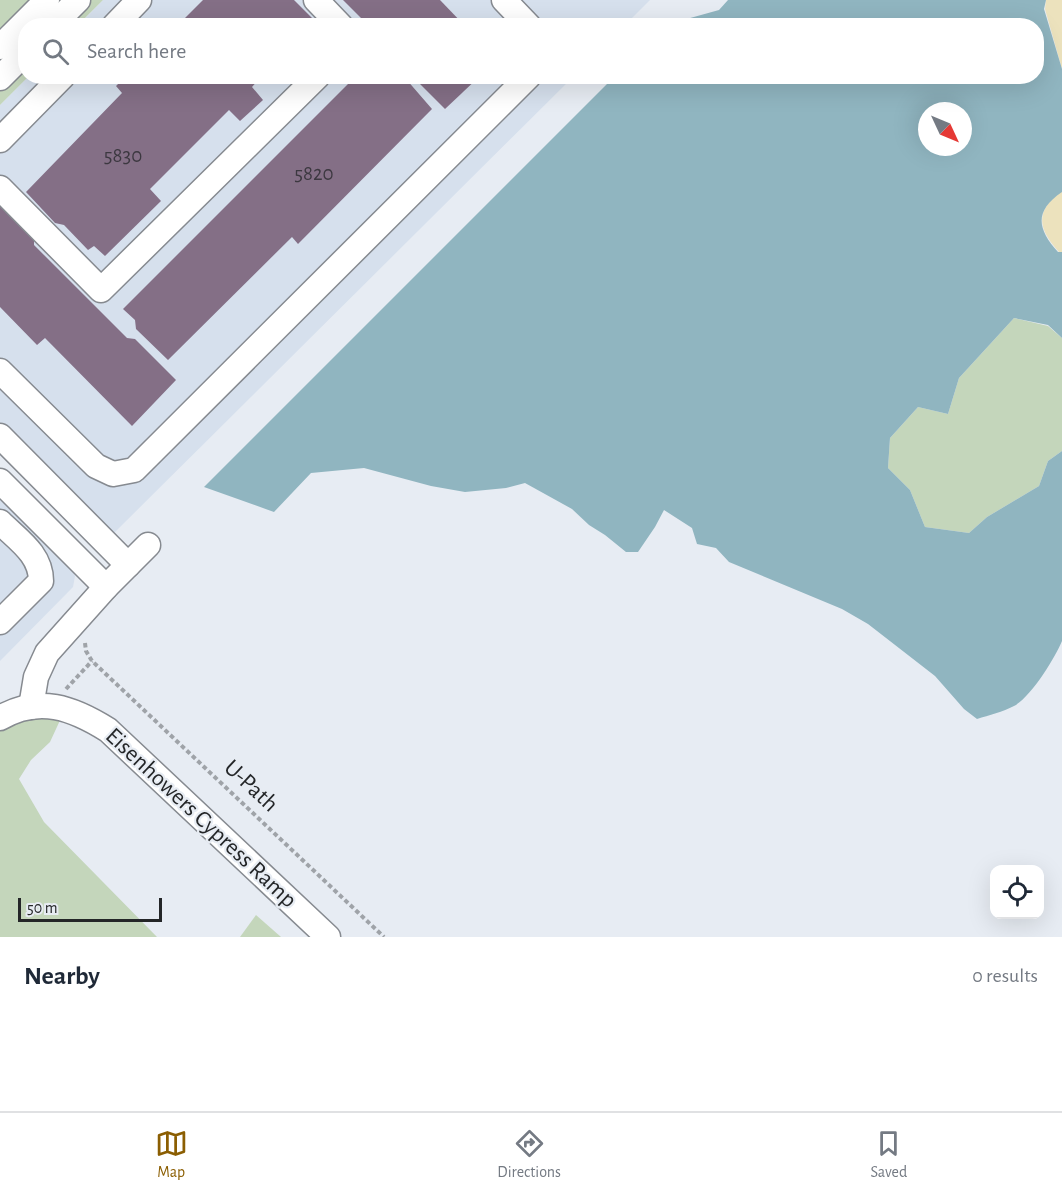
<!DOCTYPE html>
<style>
:root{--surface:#fff;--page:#f6f6f7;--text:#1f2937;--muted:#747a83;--line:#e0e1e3;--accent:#8b5e02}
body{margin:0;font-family:"Alegreya Sans",sans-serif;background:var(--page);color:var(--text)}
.controls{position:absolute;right:18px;bottom:18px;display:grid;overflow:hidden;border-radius:12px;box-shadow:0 6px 24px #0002}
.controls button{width:54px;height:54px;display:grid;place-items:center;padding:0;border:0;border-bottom:2px solid var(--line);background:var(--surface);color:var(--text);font:30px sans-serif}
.compass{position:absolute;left:918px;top:102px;width:54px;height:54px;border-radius:50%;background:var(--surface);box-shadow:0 6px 24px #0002;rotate:134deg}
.scale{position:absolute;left:18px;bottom:15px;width:144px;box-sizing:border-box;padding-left:6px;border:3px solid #242628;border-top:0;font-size:16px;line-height:21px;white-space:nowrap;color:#242628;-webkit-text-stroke:4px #e7ecf3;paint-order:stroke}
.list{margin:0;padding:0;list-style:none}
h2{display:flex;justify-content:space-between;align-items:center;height:78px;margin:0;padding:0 24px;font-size:26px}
h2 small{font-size:20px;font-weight:400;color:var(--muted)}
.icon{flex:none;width:33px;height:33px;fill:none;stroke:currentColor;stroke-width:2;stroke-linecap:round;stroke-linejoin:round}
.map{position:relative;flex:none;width:1062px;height:937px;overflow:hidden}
.search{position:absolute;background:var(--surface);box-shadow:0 6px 24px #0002;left:18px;right:18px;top:18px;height:66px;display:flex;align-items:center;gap:15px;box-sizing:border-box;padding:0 21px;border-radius:24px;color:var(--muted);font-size:22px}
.sheet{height:174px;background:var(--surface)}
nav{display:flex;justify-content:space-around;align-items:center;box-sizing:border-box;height:84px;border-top:2px solid var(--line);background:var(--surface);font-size:16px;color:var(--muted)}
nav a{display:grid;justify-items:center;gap:3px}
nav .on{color:var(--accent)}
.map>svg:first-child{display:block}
.built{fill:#d6e0ed}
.green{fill:#c4d6bb}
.sand{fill:#ece2bd}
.water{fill:#90b5c0;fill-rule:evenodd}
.building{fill:#846f86}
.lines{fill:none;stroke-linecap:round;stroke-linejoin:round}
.minor-casing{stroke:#868a90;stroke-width:27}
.path{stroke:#9fa3a8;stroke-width:4;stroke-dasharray:4.5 3;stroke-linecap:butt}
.minor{stroke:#fff;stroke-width:24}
.labels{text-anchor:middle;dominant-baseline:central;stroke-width:4.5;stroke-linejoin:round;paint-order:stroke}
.number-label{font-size:21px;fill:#3c3840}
.street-label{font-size:24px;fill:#242628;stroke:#e7ecf3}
</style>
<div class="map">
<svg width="1062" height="937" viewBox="0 0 1062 937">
<rect width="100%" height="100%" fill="#e7ecf3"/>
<!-- built -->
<g class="built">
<path d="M103 0H650L624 26H78Z"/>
<path d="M28 77H573L111 536 0 425V105Z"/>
<path d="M0 495 69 562 75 576 73 587 0 661Z"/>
</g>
<!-- green -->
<g class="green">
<path d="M0 0H103L78 25 26 26V76L28 77 0 105Z"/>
<path d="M1014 318 1048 326 1062 338V451L1048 461 1039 486 987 517 969 533 925 527 910 490 888 468 890 438 918 407 948 414 959 378Z"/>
<path d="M30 703 62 716 50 742 31 760 19 779 44 822 157 937H0V730Z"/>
<path d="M256 915 281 937H240Z"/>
</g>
<!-- sand -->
<g class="sand">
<path d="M1046 0H1062V69L1045 9Z"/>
<path d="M1062 191V252H1059C1038 229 1034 211 1062 191Z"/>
</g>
<!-- water -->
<path class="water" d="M728 0H1046L1044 9 1062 69V192C1034 211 1037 229 1058 252H1062V338L1048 325 1014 318 959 378 948 414 918 407 890 438 888 468 910 490 925 527 969 533 987 517 1039 486 1048 461 1062 451V641C1055 658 1031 697 1014 706 1003 712 989 715 977 719L964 709 935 676 868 624 842 609 729 562 716 548 697 544 692 528 664 510 655 527 638 552H626L605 535 589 525 572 509 525 483 506 488 465 492 431 486 364 468 311 473 274 512 204 487 614 77 1036 76V26L665 25 719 10ZM927 111H963V147H927Z"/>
<!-- building -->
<g class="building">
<path d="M203 0H294L316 22 312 26H177Z"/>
<path d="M343 0H440L465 26H369Z"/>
<path d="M126 76H262L252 87 263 100 240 121 229 110 150 189 161 201 105 256 94 246 88 250 64 225 55 223 26 192 122 93 116 86Z"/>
<path d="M356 76H394L398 80 406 79 432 109 298 244 292 237 168 360 136 329 135 320 123 309Z"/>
<path d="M412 76H480L445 109Z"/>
<path d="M0 202 34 238V245L127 338 135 339 176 380 132 426 45 338 37 345 0 307Z"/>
</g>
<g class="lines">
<!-- minor casing -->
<g class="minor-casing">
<g id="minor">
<path d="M316 0 341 26"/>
<path d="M504 0 529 26"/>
<path d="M52 26 78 0"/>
<path d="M114 26 139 0"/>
<path d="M0 47 47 0"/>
<path d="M0 78 26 52"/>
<path d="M0 140 63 76"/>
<path d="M0 188 101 290 318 76"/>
<path d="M0 371 96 466 113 474 134 470 529 76"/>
<path d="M0 436 128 565"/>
<path d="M0 481 106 587"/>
<path d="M0 522C18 540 41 554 41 581L0 622"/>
<path d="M31 707 36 677 47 653 106 587 148 545"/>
<path d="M0 718C39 695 73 708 108 730L328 937"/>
</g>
</g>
<!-- path -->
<g class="path">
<path d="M85 643 86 651 92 661 384 937"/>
<path d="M66 689 92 661"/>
</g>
<!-- minor -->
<use href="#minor" class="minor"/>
</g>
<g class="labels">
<!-- number labels -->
<g class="number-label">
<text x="123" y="155">5830</text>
<text x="314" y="173">5820</text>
</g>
<!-- street labels -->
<g class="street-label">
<text transform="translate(251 786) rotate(43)">U-Path</text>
<text transform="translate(201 818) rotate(43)">Eisenhowers Cypress Ramp</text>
</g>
</g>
</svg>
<div class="controls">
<button><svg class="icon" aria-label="locate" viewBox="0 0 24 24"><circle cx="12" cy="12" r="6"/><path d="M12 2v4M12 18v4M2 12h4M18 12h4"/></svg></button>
</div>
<svg class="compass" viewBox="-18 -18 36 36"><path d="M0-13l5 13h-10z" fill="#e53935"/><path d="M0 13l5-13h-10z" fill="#747a83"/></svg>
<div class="scale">50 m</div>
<div class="search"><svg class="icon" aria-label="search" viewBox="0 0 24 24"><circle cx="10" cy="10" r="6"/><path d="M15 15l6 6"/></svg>Search here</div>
</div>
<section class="sheet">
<h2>Nearby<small>0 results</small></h2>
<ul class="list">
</ul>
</section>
<nav>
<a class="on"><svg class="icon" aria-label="map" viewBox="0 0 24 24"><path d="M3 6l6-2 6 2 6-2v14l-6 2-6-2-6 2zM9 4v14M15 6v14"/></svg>Map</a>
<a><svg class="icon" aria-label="directions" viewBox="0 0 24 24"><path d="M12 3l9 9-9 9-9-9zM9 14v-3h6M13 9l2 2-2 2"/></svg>Directions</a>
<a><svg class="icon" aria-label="saved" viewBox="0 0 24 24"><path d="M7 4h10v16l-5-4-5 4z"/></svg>Saved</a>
</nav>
